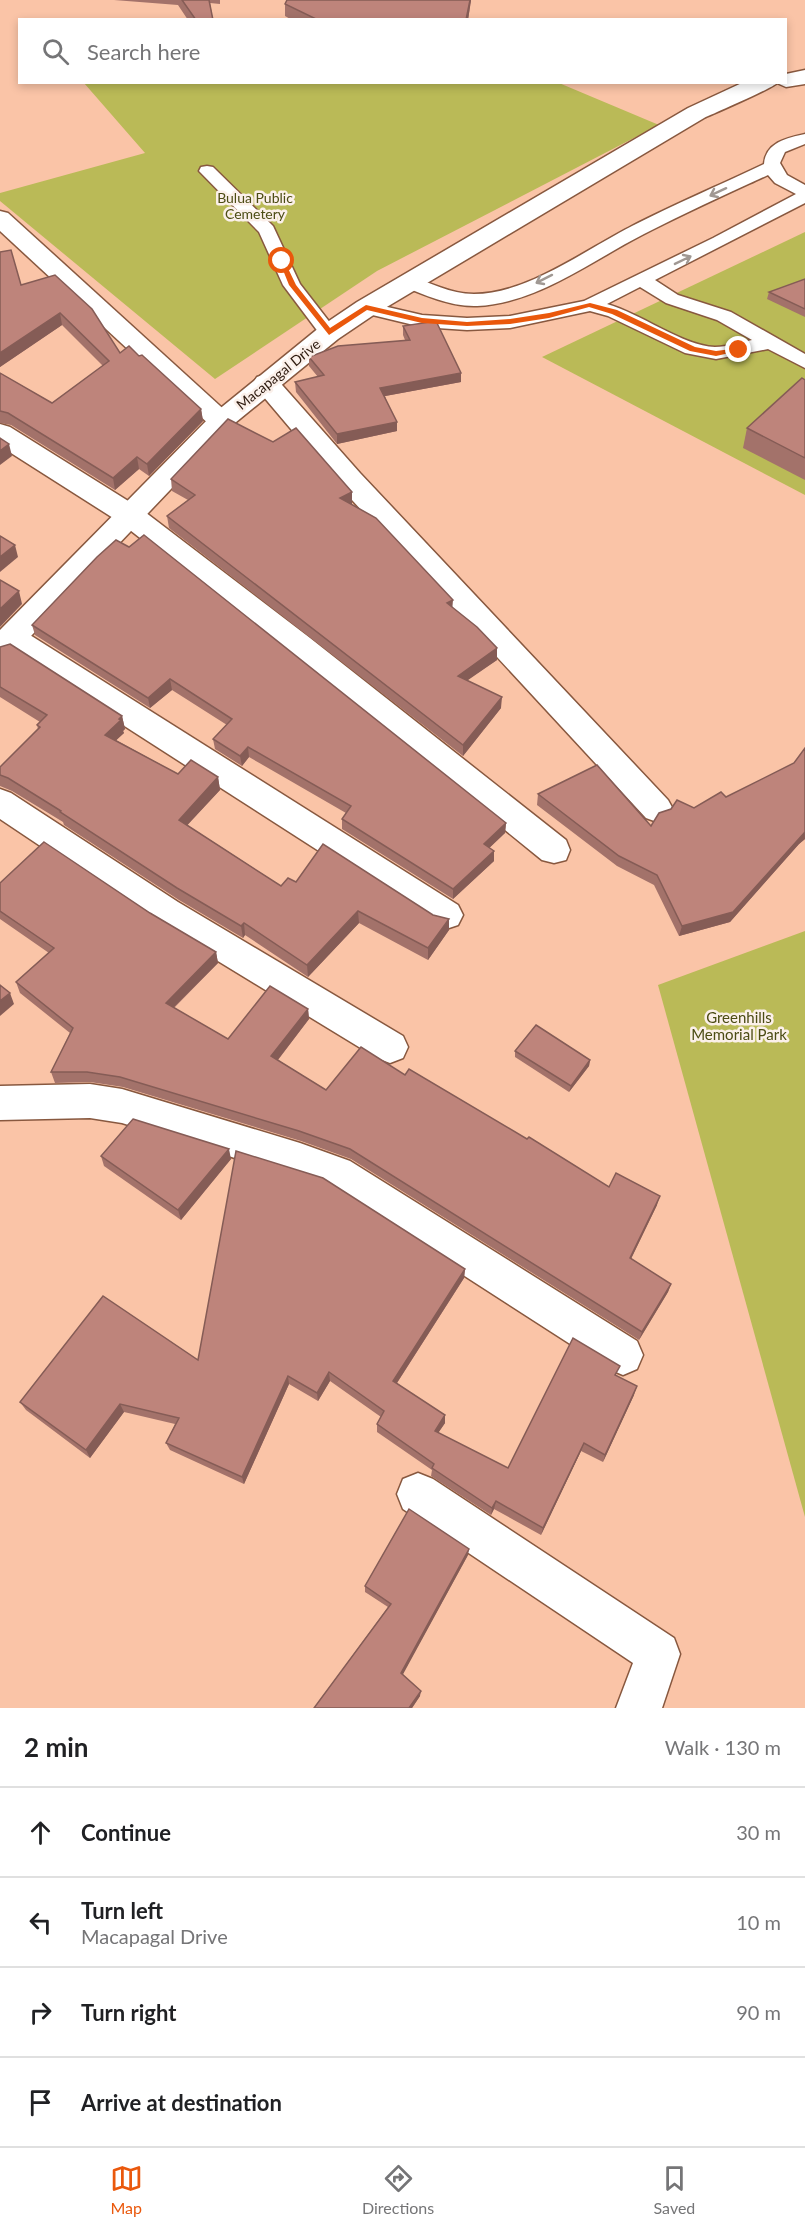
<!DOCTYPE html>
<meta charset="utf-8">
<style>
:root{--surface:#fff;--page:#f6f6f6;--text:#202124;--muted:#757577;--line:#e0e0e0;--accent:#ea580c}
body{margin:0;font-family:Lato,sans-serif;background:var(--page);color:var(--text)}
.stop{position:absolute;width:18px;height:18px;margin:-14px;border:4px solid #ea580c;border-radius:50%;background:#fff}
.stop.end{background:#ea580c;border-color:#fff;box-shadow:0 2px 6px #0008}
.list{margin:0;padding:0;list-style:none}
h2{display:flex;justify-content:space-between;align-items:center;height:78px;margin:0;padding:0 24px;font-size:26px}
h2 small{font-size:20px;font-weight:400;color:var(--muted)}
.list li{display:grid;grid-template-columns:39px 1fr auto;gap:18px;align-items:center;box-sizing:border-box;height:90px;padding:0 24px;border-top:2px solid var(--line)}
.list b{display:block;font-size:22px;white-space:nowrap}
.list p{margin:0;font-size:20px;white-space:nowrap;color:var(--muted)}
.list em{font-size:20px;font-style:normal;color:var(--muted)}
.icon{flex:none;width:33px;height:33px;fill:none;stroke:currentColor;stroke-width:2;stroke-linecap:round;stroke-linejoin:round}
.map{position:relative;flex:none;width:805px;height:1708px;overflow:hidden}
.search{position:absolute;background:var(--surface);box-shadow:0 3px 9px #0003;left:18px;right:18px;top:18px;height:66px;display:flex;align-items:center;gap:15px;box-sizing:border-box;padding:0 21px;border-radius:0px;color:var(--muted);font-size:22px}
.sheet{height:438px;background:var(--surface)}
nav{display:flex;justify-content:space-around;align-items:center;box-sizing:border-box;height:84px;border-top:2px solid var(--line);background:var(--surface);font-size:16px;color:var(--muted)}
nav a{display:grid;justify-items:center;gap:3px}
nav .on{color:var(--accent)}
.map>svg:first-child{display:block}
.green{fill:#baba57}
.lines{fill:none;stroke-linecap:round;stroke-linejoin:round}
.service-casing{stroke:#88583f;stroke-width:3}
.minor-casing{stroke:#88583f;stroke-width:3}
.secondary-casing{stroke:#88583f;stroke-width:3}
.service{fill:#fff;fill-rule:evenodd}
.minor{fill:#fff;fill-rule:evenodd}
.secondary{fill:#fff;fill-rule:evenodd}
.wall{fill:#a3726a}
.shaded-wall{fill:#855c56}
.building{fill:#be847b;stroke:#855c56;stroke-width:1.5}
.oneway{stroke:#a09893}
.route{fill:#ea580c}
.labels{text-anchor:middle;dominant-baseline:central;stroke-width:5;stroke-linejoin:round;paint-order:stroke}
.far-park-label{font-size:14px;fill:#4c4c14;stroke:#fbf0ea}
.far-street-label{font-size:14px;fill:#2c190e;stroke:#fbf0ea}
.park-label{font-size:15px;fill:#4c4c14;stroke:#fbf0ea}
</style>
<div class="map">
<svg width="805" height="1708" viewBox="0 0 805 1708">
<rect width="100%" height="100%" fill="#fac4a7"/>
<!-- green -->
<g class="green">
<path d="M84 83H559L659 125 377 271 215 379 0 201V193L145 153Z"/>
<path d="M805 232V495L542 357Z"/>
<path d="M805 931V1517L658 985Z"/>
</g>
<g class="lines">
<!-- service casing -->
<g class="service-casing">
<g id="service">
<path d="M805 134V144L785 152 780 163 787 175 805 185V203L655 280 678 295 731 312 805 354V368L768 349 716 359 685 353 608 316 590 311 510 328 467 330 422 327 360 312 357 308 360 304 366 302 422 315 467 318 510 316 584 301 713 238 796 194 775 183 768 175C727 194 685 213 644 234 591 261 538 303 477 306 451 307 425 295 402 286L399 282 402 278 408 276C430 282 450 294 474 294 527 294 585 250 632 226 675 204 720 185 764 164 766 142 787 138 805 134ZM640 287 666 303 717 320 752 340C741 342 727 347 715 347 683 346 640 313 607 304Z"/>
<path d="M207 166 213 167 273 226 300 284 338 333 336 337H322L283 285 259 232 199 171 201 167Z"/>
</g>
</g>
<!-- minor casing -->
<g class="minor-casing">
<g id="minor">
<path d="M0 211 8 213 230 415 234 421 230 427 221 430 212 427 0 231Z"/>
<path d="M266 374 275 377 360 473 668 800 673 809 668 818 657 822 646 818 340 487 257 389 253 383 257 377Z"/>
<path d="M0 424 10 427 141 509 310 638 566 840 570 850 566 860 554 863 542 860 288 654 121 523 0 446Z"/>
<path d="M11 627 22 630 458 905 463 915 458 925 446 929 434 925 0 646V631Z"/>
<path d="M0 789 11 793 178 902 403 1036 408 1047 403 1058 390 1063 377 1058 154 922 0 819Z"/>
<path d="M90 1084 122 1089 300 1143 350 1161 637 1341 643 1355 637 1369 623 1375 609 1369 325 1186 122 1123 90 1118 0 1120V1086Z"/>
<path d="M418 1473 433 1479 674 1638 680 1654 662 1708H616L633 1663 403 1509 397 1494 403 1479Z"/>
</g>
</g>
<!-- secondary casing -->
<g class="secondary-casing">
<path id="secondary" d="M805 70V84L786 87 777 83C773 88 715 113 704 118L375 314 338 339 230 427 11 657 0 660V630L212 415 320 327 357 302 688 108 744 82H786V74Z"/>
</g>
<!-- service -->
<use href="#service" class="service"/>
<!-- minor -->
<use href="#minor" class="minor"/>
<!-- secondary -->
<use href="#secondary" class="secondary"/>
</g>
<!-- wall -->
<g class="wall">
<path d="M114 0H220V4L210 3 213 20H188L178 5Z"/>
<path d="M287 0H471L468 20H292L285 16V4Z"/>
<path d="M0 252 21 285 120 353 139 356 201 409 203 421 149 476 139 469 115 490 11 425 0 423V373L52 403 103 366 62 325 0 367Z"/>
<path d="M805 279V317L767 299 769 292Z"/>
<path d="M403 326 461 382 385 396 397 431 337 444 296 392 295 382 318 377 309 366V357L405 340 403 335Z"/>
<path d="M805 380V480L743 448 747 428Z"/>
<path d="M171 479 352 504H351L452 607 497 660 467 680 501 708 463 756 169 528 167 516 188 500 172 491Z"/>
<path d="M97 557 506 823 505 833 489 848 494 861 453 899 342 829V819L346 813 249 757 242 766 215 749 213 739 227 725 172 690 150 708 35 635 32 625Z"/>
<path d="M0 647 122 716 125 729 123 731 124 733 116 740 178 774 218 777 220 790 187 825 281 886 296 882 449 930 428 960 359 923 308 977 245 935 243 938 179 900 64 825 63 822 12 791 0 786V767L38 729 37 725 40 722 0 697Z"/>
<path d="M805 748V839L799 844 730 922 679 936 654 885 617 866 537 805 538 794 651 826 726 797 794 763Z"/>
<path d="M0 883 150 913 216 952 218 963 174 1008 228 1039 308 1009 309 1019 278 1060 326 1090 405 1075 527 1139 609 1187 657 1205 631 1259 671 1284 668 1292 639 1340 351 1159 301 1141 123 1087 90 1082 55 1083 51 1072 70 1033 20 993 16 982 49 953 0 919Z"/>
<path d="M515 1051 590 1060 589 1066 569 1092 515 1057Z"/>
<path d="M101 1156 231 1159 181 1220 104 1166Z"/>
<path d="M465 1269 464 1278 397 1383 445 1423 438 1433 508 1468 617 1376 634 1395 603 1462 581 1451 541 1535 494 1509 491 1515 431 1476 432 1470 377 1432V1424L381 1417 330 1381 318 1401 289 1384 244 1484 170 1450 166 1443 175 1424 124 1412 90 1458 26 1410 20 1402 198 1360Z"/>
<path d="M468 1555 402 1675 420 1696 412 1708H314L388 1607 365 1592V1586Z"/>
</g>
<!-- shaded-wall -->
<g class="shaded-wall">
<path d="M470 0H471L468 20H466Z"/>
<path d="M60 313 62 325 0 367V353Z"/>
<path d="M461 373V382L380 397V388Z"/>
<path d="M201 409 203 421 149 476 147 464Z"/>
<path d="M397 422V431L337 444V434Z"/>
<path d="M9 444 12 456 0 465V451Z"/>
<path d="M137 457 139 469 115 490 113 478Z"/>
<path d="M352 492V504L340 510V498Z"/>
<path d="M15 545 18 557 0 572V557Z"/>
<path d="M19 591 22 604 0 627V609Z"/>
<path d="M453 600 452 612 447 603Z"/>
<path d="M497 648V660L458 687V676Z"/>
<path d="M170 679 172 690 150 708 148 698Z"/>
<path d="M502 697 501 708 463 756V745Z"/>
<path d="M122 716 125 729 123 731 124 733 108 748 105 735Z"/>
<path d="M248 747 249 757 242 766 240 756Z"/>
<path d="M218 777 220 790 181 832 179 820Z"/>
<path d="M506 823 505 833 483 854 484 844Z"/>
<path d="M805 832V839L799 844 730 922 679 936 682 926Z"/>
<path d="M494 851V861L453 899V889Z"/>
<path d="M358 911 359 923 308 977 307 965Z"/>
<path d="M449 919V930L428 960V948Z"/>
<path d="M244 923 245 935 243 938 241 926Z"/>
<path d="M216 952 218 963 168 1013 166 1003Z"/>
<path d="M10 993 14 1004 0 1016V1001Z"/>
<path d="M308 1009 309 1019 273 1066 271 1056Z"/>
<path d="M590 1060 589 1066 569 1092 571 1086Z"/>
<path d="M229 1149 231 1159 181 1220 178 1210Z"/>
<path d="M660 1196 657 1205 627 1267 630 1258Z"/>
<path d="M465 1269 464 1278 393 1389V1381Z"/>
<path d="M671 1284 668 1292 639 1340 642 1332Z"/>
<path d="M329 1372 330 1381 318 1401 317 1393Z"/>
<path d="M288 1376 289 1384 244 1484 242 1477Z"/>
<path d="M637 1386 634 1395 603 1462 605 1455Z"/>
<path d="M120 1404 124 1412 90 1458 86 1450Z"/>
<path d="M445 1415V1423L434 1439 435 1431Z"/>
<path d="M584 1443 581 1451 541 1535 543 1528Z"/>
<path d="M496 1501 494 1509 491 1515 492 1508Z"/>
<path d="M469 1549 468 1555 401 1678V1673Z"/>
<path d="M421 1691 420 1696 412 1708H409Z"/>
</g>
<!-- building -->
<g class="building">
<path d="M182 0H209L213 20H196Z"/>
<path d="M287 0H470L466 20H318L285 4Z"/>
<path d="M11 250 21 285 55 275 92 309 120 353 129 346 139 356 142 355 201 409 147 464 137 457 113 478 8 413 0 411V373L52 403 109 361 60 313 0 353V252Z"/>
<path d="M805 279V309L769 292Z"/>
<path d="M436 321 461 373 380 388 397 422 337 434 295 382 324 375 309 357 338 346 410 340 403 326Z"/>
<path d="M802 378 805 380V458L747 428Z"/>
<path d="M228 419 273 442 296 428 352 492 340 498 376 518 453 600 447 603 477 627 497 648 458 676 502 697 463 745 167 516 195 495 171 479Z"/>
<path d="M0 438 9 444 0 451Z"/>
<path d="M144 535 506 823 484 844 494 851 453 889 342 819 351 806 248 747 240 756 213 739 232 719 170 679 148 698 32 625 97 557 116 540 129 547Z"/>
<path d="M0 536 15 545 0 557Z"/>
<path d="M0 580 19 591 0 609Z"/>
<path d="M10 644 122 716 119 719 121 720 105 735 178 774 191 760 218 777 179 820 281 886 288 878 296 882 323 844 433 915 449 919 428 948 358 911 307 965 244 923 241 926 177 888 60 812 61 811 8 778 0 775V767L40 727 37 725 47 715 0 687V647Z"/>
<path d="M805 748V832L733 912 682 926 657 875 619 856 538 794 597 765 651 826 659 813 671 809 677 800 694 808 721 792 726 797 794 763Z"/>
<path d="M44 842 150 913 216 952 166 1003 228 1039 270 986 308 1009 271 1056 326 1090 361 1047 405 1075 409 1069 527 1139 529 1137 609 1187 616 1173 660 1196 630 1258 671 1284 642 1332 350 1149 299 1131 120 1077 87 1072H51L73 1028 16 982 54 948 0 911V883Z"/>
<path d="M0 985 10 993 0 1001Z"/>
<path d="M536 1025 590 1060 571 1086 515 1051Z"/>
<path d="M133 1119 229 1149 178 1210 101 1156Z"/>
<path d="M236 1151 323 1178 465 1269 393 1381 445 1415 435 1431 508 1468 573 1338 620 1366 615 1375 637 1386 605 1455 584 1443 543 1528 496 1501 492 1508 432 1468 434 1464 377 1424 384 1411 329 1372 317 1393 288 1376 242 1477 166 1443 179 1418 120 1404 86 1450 20 1402 103 1296 198 1360Z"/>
<path d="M409 1509 469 1549 401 1673 421 1691 409 1708H314L391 1604 365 1586Z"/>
</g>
<!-- one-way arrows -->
<defs><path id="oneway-shaft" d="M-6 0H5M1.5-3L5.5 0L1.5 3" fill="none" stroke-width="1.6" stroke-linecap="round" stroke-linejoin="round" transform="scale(1.5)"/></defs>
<g class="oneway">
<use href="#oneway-shaft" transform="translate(718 192) rotate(155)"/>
<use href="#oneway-shaft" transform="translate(683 260) rotate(-26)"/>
<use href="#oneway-shaft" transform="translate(544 279) rotate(153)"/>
</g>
<!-- route -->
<path class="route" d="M279 260H284L296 285 330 328 366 305 422 318 467 322 510 319 549 313 590 303 617 310 695 347 716 351 739 348 743 350 716 356 690 351 612 314 589 307 549 318 510 324 467 326 422 323 367 310 329 335 289 285Z"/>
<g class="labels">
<!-- far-park labels -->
<g class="far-park-label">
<text x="255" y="197">Bulua Public<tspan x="255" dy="16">Cemetery</tspan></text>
</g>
<!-- far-street labels -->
<g class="far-street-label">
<text transform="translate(278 374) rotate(-39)">Macapagal Drive</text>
</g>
<!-- park labels -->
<g class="park-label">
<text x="739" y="1017">Greenhills<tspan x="739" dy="17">Memorial Park</tspan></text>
</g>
</g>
</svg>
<div class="stop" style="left:282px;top:261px"></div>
<div class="stop end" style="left:739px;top:350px"></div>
<div class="search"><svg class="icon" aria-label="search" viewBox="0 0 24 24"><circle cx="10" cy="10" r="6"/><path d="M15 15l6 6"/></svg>Search here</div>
</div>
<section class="sheet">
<h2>2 min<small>Walk · 130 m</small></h2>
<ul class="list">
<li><svg class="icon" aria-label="ahead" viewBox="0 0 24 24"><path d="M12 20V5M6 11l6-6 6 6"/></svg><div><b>Continue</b></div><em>30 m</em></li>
<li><svg class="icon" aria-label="left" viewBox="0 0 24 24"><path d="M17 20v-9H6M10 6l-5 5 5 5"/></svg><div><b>Turn left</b><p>Macapagal Drive</p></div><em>10 m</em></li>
<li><svg class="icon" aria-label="right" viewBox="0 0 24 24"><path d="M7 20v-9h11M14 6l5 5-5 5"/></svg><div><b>Turn right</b></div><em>90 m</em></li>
<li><svg class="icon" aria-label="arrive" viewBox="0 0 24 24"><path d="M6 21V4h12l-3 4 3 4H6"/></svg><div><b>Arrive at destination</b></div></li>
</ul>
</section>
<nav>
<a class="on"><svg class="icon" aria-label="map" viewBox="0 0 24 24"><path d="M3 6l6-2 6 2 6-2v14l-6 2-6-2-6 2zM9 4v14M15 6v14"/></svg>Map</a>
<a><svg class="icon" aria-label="directions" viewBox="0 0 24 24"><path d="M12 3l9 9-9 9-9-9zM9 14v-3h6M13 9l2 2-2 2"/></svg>Directions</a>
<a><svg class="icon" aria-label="saved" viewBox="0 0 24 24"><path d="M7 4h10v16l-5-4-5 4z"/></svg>Saved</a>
</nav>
